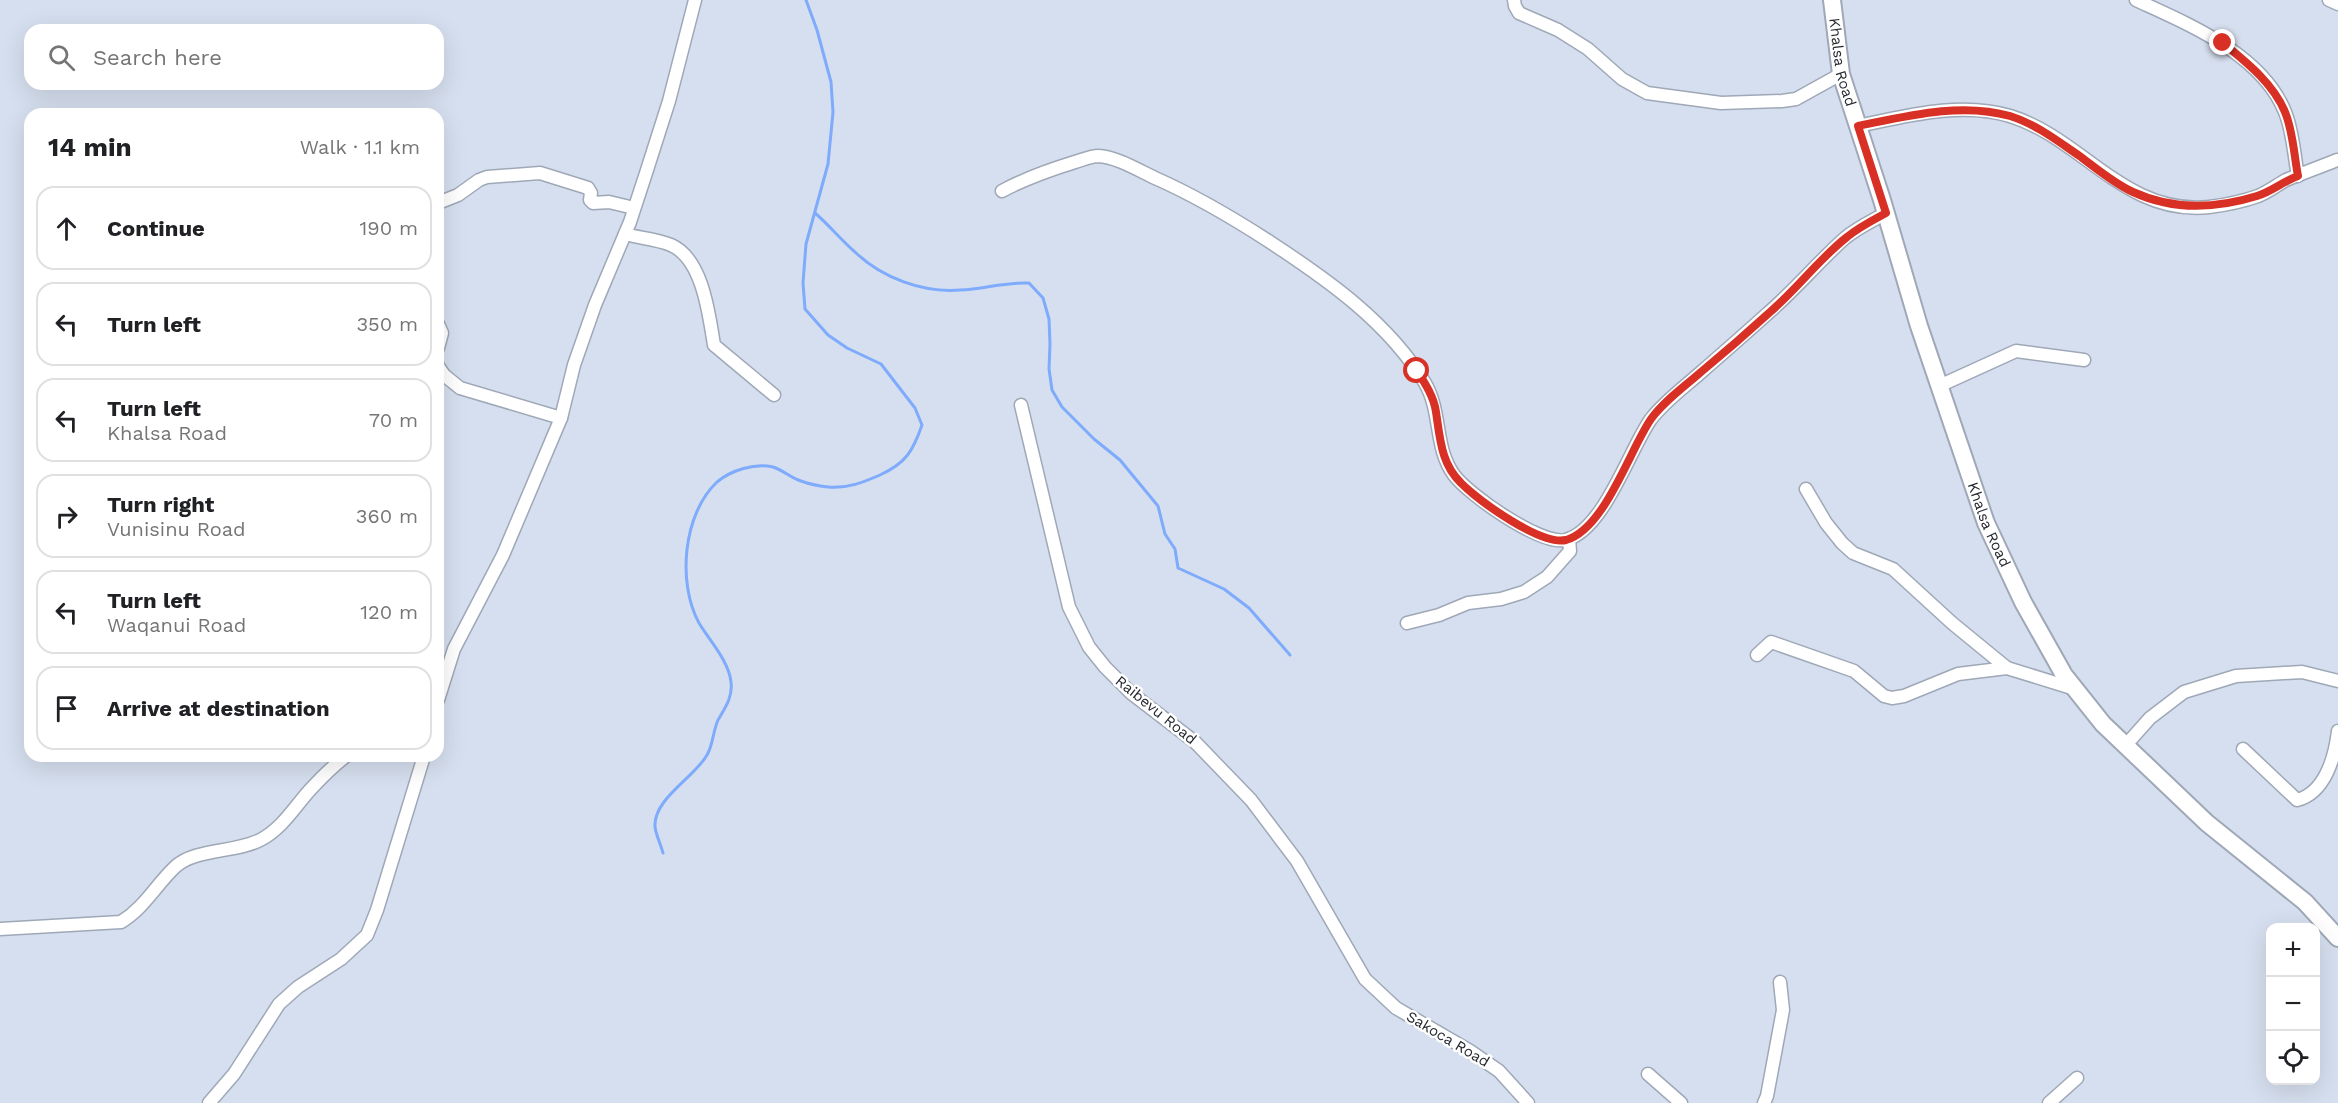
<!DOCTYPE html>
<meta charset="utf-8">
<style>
:root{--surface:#fff;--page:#f6f6f6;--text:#202124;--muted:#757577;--line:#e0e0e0}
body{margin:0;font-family:"Work Sans",sans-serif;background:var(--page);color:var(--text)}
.controls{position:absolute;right:18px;bottom:18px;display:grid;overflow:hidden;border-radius:12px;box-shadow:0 6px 24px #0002}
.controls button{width:54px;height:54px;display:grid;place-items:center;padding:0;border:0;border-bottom:2px solid var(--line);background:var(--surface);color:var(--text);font:30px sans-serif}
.stop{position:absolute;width:18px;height:18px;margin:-14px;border:4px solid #d93025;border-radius:50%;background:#fff}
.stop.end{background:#d93025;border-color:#fff;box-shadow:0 2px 6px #0008}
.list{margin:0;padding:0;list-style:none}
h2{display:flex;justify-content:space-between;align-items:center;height:78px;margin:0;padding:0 24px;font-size:26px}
h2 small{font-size:20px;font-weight:400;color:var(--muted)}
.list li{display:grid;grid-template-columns:39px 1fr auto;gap:18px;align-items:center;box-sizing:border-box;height:84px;margin:0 12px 12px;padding:0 12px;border:2px solid var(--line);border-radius:18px}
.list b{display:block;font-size:22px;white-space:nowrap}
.list p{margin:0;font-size:20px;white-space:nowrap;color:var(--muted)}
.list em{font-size:20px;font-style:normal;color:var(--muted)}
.icon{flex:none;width:33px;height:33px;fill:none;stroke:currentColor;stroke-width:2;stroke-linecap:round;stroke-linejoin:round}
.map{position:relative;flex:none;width:2338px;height:1103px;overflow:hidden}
.search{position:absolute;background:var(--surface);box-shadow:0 6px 24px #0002;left:24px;top:24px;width:420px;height:66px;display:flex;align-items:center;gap:15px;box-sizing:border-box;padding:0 21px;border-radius:18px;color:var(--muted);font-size:22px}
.panel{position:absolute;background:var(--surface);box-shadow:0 6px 24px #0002;left:24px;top:108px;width:420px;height:654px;border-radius:18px}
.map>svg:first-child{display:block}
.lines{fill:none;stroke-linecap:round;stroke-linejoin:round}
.stream{stroke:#7eabfb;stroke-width:3}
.minor-casing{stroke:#9fa8b7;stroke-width:15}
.major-casing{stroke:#9fa8b7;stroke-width:20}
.minor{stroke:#fff;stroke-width:12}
.major{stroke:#fff;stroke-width:16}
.route{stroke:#d93025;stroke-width:8}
.labels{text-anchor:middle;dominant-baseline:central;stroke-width:5;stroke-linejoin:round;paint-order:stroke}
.street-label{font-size:15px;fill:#25292e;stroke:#fff}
</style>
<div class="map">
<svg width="2338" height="1103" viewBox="0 0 2338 1103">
<rect width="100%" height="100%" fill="#d6dfef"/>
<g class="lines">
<!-- stream -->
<g class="stream">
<path d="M815 213C829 225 841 240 855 252 882 278 923 293 960 290 985 289 1003 282 1029 283L1043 298 1049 319 1050 344 1049 369 1052 390 1062 407 1094 439 1120 460 1158 506 1165 534 1175 549 1178 568 1224 589 1249 608 1290 655"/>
<path d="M663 853C661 845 656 835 655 827 653 799 694 778 707 755 713 745 713 731 718 720 725 708 733 697 731 682 729 661 709 640 699 623 677 583 683 514 717 482 731 470 755 463 773 467 783 470 791 478 801 481 809 484 819 486 828 487 847 489 864 482 880 475 906 463 913 451 922 425L915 408 881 364 847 348 828 335 805 309 803 283 806 244 828 164 833 112 831 82 817 30 806 0"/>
</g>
<!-- minor casing -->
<g class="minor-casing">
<g id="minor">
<path d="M1514 0 1515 6 1519 13 1558 30 1588 49 1622 79 1647 93 1721 103 1782 101 1796 99 1841 74"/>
<path d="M2136 0C2188 24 2262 54 2285 112 2293 131 2294 155 2298 176"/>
<path d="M2329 0 2338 4"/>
<path d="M1858 126C1906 116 1961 101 2010 116 2082 138 2125 216 2209 207 2225 205 2244 201 2258 196 2268 192 2277 185 2286 180 2303 173 2320 167 2337 160"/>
<path d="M1002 191C1026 178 1049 170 1075 162 1082 160 1091 156 1098 156 1117 157 1138 170 1155 178 1196 196 1233 218 1270 242 1328 280 1389 323 1425 383 1442 412 1434 448 1454 475 1469 495 1540 545 1565 540 1604 531 1630 448 1651 419 1664 402 1683 388 1699 374 1722 354 1745 334 1767 314 1795 290 1818 262 1845 238 1857 228 1872 221 1886 213"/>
<path d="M438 203 458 195 479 180 487 177 540 173 588 188 591 193 590 200 593 203 609 202 634 208"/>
<path d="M625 234C639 238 657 239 671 245 703 259 709 315 714 345L774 395"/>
<path d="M438 324 442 333 438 348"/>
<path d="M438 366 444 375 460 388 561 418"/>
<path d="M1939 386 2016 351 2084 360"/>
<path d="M1021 405 1069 607 1089 647 1105 667 1131 693 1195 742 1251 800 1297 861 1365 979 1396 1008 1470 1051 1499 1071 1528 1103"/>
<path d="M1806 489 1826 523 1842 543 1853 553 1893 569 1952 623 2007 668"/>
<path d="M1407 623 1439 615 1468 603 1501 599 1524 592 1547 577 1570 551 1569 539"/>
<path d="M1757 655 1771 642 1854 671 1884 696 1892 698 1904 696 1958 674 2007 668 2075 689"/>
<path d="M438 700 454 649 503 555 561 418 574 365 595 305 630 222 647 170 669 101 695 0"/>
<path d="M2125 746 2150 718 2184 692 2236 676 2302 672 2338 681"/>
<path d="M2243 749 2297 800C2325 793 2335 757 2338 731"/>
<path d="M0 929 121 922C144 908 156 885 175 867 195 848 237 853 262 839 282 828 294 808 309 791 320 779 333 766 346 756"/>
<path d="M1648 1074 1681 1103"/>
<path d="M209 1103 234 1074 279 1004 298 987 341 959 367 935 377 910 424 756"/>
<path d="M1764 1103 1767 1096 1783 1010 1780 982"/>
<path d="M2049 1103 2077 1078"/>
</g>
</g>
<!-- major casing -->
<g class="major-casing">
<g id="major">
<path id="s1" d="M1832 0 1841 74 1882 200 1919 326 1986 523 2023 602 2064 675 2103 724 2207 823 2305 902 2338 938"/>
</g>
</g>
<!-- minor -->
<use href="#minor" class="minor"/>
<!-- major -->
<use href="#major" class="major"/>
</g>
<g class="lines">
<!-- route -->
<path class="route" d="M1417 371C1425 383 1434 397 1436 412 1440 438 1441 464 1461 483 1479 501 1541 546 1566 540 1605 529 1630 449 1651 419 1664 401 1684 387 1701 372 1724 353 1747 333 1769 313 1797 289 1819 259 1847 237 1859 227 1873 220 1886 213L1858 126C1907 116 1961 102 2010 116 2036 124 2059 142 2081 157 2097 169 2115 184 2133 192 2174 211 2215 209 2257 196 2271 192 2284 181 2298 176 2294 155 2293 131 2285 112 2273 83 2246 62 2223 43"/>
</g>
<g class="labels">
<!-- street labels -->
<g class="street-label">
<text stroke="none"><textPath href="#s1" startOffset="63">Khalsa Road</textPath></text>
<text stroke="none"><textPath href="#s1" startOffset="549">Khalsa Road</textPath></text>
<text transform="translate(1156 710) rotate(39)">Raibevu Road</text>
<text transform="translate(1448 1039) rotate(31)">Sakoca Road</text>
</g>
</g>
</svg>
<div class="controls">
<button>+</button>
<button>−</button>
<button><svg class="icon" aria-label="locate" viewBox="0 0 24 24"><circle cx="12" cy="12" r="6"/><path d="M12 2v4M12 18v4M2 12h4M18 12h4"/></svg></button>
</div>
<div class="stop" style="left:1417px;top:371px"></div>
<div class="stop end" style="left:2223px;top:43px"></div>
<div class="search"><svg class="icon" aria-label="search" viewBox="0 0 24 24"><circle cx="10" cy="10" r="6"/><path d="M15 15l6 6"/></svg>Search here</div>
<section class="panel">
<h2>14 min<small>Walk · 1.1 km</small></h2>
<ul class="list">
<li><svg class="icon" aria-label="ahead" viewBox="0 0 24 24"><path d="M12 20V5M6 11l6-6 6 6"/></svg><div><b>Continue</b></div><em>190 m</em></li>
<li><svg class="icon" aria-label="left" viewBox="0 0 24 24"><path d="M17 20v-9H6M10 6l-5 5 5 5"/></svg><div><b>Turn left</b></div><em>350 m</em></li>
<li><svg class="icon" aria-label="left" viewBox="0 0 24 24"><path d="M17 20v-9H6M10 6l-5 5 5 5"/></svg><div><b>Turn left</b><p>Khalsa Road</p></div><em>70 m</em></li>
<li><svg class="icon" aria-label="right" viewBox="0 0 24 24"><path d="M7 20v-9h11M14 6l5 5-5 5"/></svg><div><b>Turn right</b><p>Vunisinu Road</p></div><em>360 m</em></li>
<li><svg class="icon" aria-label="left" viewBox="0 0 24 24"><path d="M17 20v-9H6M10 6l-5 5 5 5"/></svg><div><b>Turn left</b><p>Waqanui Road</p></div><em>120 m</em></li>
<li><svg class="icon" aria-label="arrive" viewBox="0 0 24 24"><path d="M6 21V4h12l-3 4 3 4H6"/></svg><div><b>Arrive at destination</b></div></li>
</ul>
</section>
</div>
